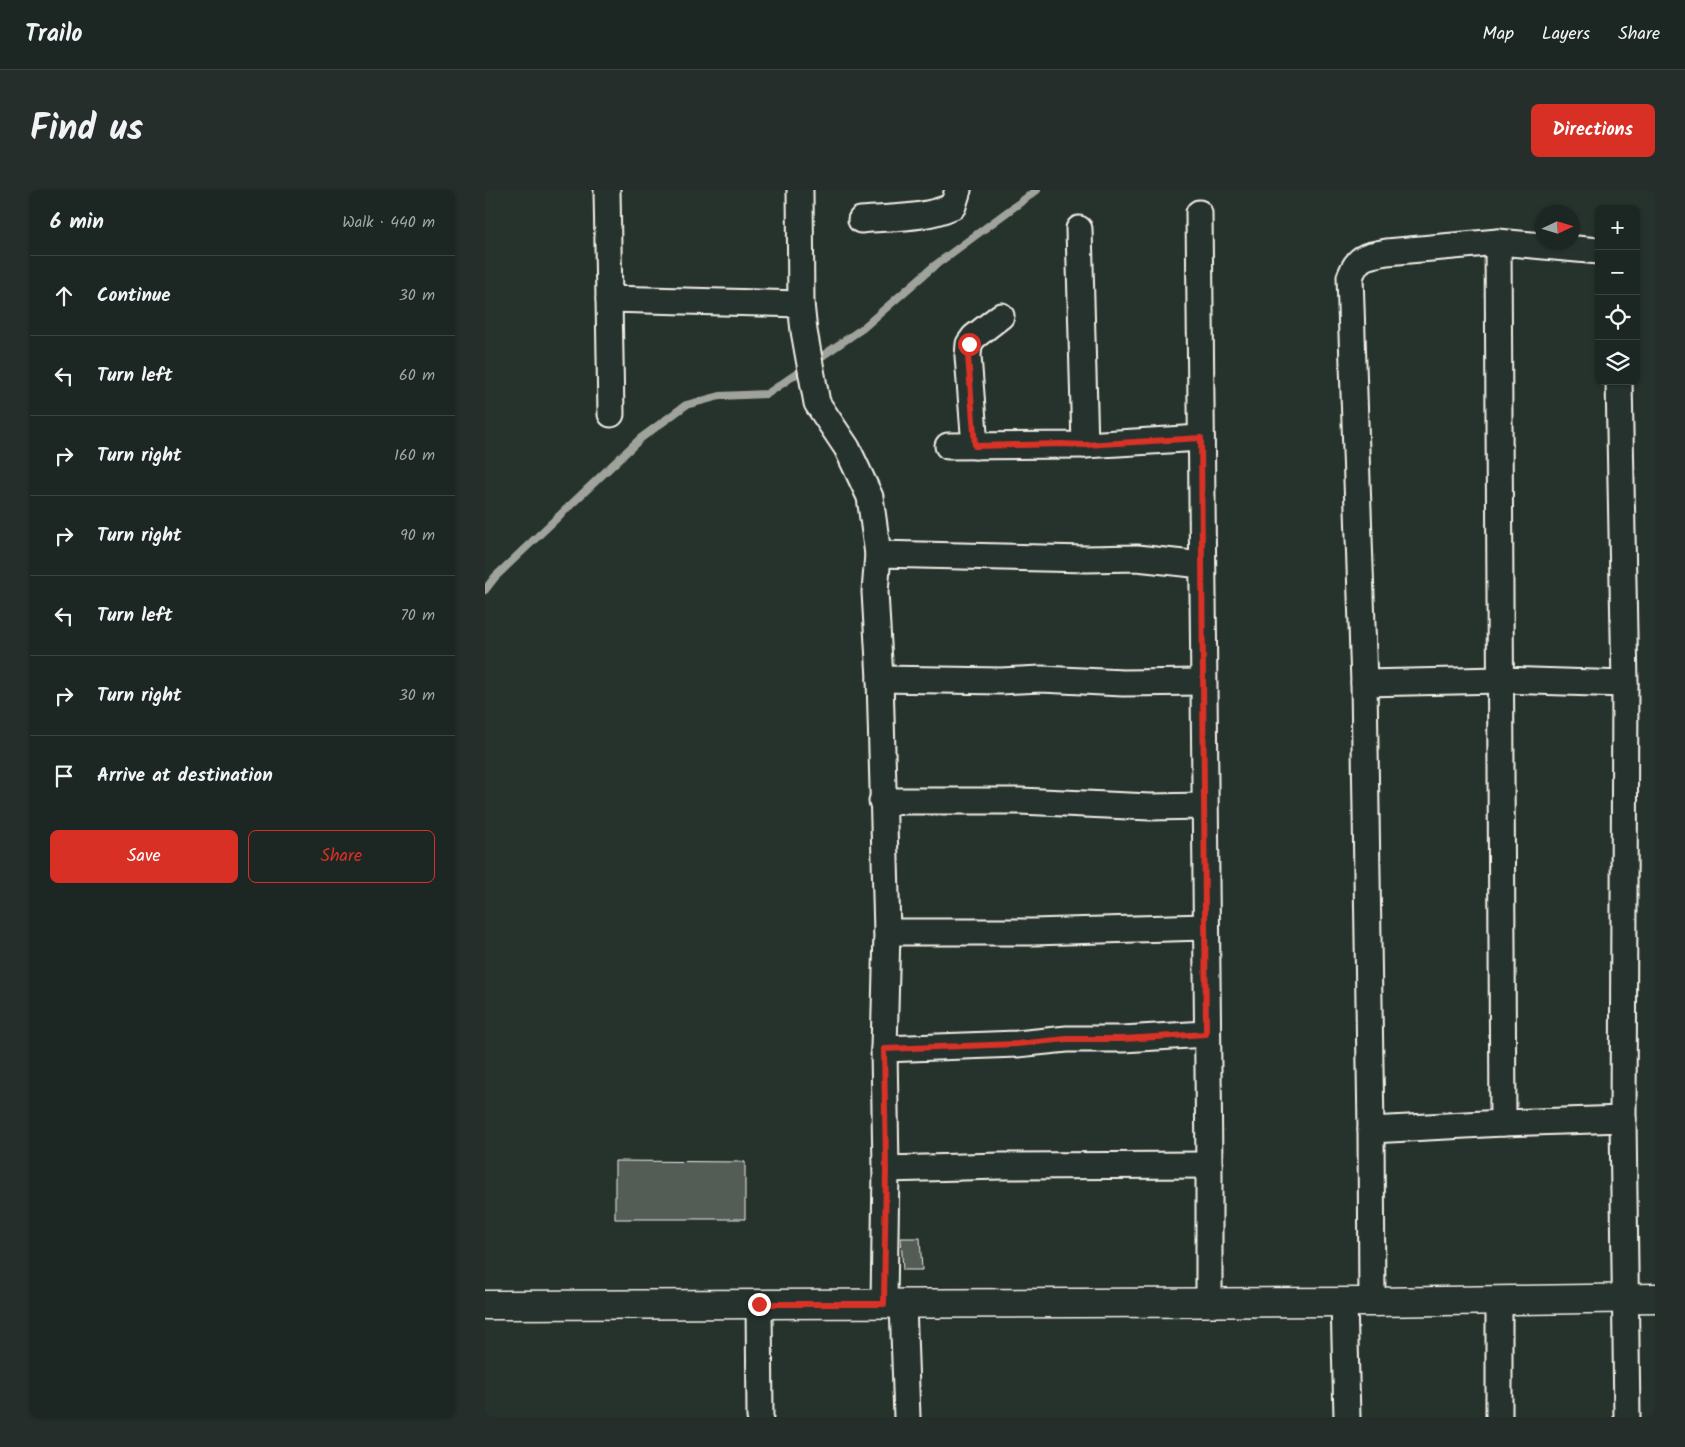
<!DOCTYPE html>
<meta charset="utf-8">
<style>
:root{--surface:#1c2622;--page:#252e2a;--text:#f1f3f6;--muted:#a0a5a5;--line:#3a4340;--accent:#d93025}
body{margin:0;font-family:Kalam,sans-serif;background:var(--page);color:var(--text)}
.controls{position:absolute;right:15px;top:15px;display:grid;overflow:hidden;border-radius:8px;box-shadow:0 1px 4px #0004}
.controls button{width:45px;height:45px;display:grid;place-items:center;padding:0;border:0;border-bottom:1px solid var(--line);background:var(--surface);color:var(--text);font:25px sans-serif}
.compass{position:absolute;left:1050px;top:15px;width:45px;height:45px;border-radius:50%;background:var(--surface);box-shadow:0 1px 4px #0004;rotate:86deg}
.stop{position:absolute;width:15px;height:15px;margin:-11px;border:4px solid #d93025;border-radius:50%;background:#fff}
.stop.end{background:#d93025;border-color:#fff;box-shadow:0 1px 5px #0008}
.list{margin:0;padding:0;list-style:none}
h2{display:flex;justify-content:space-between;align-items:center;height:65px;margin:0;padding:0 20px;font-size:21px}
h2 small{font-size:16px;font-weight:400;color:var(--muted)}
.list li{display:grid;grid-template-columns:32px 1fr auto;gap:15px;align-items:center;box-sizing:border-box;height:80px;padding:0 20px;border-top:1px solid var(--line)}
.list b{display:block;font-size:19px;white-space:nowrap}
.list em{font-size:16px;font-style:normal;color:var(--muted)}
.actions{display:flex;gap:10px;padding:15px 20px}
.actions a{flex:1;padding:11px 0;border:1px solid var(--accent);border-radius:8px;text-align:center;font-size:18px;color:var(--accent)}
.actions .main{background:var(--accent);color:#fff}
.icon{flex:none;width:28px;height:28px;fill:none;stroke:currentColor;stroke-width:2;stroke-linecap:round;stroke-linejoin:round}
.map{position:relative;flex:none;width:1170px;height:1227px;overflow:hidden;border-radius:8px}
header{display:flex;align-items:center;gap:30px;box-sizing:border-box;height:70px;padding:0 25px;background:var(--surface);border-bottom:1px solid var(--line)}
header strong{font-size:24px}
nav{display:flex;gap:28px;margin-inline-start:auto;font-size:18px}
.intro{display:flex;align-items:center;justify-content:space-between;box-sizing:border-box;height:120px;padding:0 30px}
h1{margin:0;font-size:35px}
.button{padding:12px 22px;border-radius:8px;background:var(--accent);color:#fff;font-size:18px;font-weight:700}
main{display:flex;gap:30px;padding:0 30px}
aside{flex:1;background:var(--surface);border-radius:8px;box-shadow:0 1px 4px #0004}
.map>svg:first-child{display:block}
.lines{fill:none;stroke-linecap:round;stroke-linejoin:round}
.stream{stroke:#9fa39b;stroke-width:8}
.building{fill:#525c55;stroke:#f4f1e8}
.street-casing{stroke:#f4f1e8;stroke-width:29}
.secondary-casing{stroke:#f4f1e8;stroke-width:31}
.street{stroke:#26332d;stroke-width:25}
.secondary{stroke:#26332d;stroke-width:28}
.route{stroke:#d93025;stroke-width:6}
</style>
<header>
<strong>Trailo</strong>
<nav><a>Map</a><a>Layers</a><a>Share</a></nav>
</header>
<div class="intro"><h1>Find us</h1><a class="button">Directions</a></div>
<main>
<aside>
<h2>6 min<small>Walk · 440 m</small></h2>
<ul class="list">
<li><svg class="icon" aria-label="ahead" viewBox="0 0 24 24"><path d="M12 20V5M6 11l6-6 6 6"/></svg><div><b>Continue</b></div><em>30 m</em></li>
<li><svg class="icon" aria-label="left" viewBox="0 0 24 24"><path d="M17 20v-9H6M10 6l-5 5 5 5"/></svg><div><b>Turn left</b></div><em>60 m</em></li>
<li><svg class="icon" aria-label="right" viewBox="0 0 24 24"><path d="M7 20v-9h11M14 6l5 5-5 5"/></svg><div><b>Turn right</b></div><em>160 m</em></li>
<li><svg class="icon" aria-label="right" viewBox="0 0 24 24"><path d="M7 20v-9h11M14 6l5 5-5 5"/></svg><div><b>Turn right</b></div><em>90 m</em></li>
<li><svg class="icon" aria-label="left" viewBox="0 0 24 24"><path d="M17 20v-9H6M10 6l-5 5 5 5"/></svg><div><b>Turn left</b></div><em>70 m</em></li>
<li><svg class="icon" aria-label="right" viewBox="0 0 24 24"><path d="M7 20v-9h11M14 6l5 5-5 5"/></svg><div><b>Turn right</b></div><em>30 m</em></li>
<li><svg class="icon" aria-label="arrive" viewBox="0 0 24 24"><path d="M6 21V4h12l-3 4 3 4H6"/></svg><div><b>Arrive at destination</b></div></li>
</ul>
<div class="actions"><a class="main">Save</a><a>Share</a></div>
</aside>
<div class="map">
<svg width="1170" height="1227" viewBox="0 0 1170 1227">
<rect width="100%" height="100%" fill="#26332d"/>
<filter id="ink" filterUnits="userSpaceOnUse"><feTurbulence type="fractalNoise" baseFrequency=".02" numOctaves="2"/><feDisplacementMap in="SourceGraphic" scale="10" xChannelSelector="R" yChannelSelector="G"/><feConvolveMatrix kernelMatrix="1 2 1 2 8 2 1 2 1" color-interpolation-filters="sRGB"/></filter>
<g filter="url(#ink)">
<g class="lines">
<!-- stream -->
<path class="stream" d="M0 400 10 387 156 248 201 215 235 206 282 204 378 138 449 76 552 0"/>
</g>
<!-- building -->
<g class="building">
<path d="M130 971 260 972V1029H130Z"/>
<path d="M416 1048H435L437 1080H418Z"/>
</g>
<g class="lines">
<!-- street casing -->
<g class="street-casing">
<g id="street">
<path d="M122 0 124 109 316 114"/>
<path d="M315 0 316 114 319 141 332 213 362 258 385 307 393 364 390 402 395 489 402 742 399 859 401 979 399 1114"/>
<path d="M714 23 724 975V1113"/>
<path d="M376 30C407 27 439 29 468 16L473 0"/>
<path d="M594 39 600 255"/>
<path d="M1013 52 1018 933"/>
<path d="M124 109 126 224"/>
<path d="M1134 191 1140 494 1138 929 1142 1227"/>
<path d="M463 256 600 255 716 248"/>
<path d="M490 256 483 166 484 154 489 147 516 126"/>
<path d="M393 364 602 369 652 368 717 375"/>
<path d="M395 489 516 491 556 489 638 493 718 492"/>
<path d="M879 493 1016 490 1140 494"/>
<path d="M397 611H535L665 617 719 616"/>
<path d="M402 742H547L720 737"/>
<path d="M399 859 532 854 582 849H638L721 844"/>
<path d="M886 940 1018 933 1138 929"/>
<path d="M401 979 516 976 724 975"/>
<path d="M1014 1110V1227"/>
<path d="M859 1112 862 1227"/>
<path d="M887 1112 886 940 879 493 865 87C873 66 880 66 902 62L1013 52 1114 61"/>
<path d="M274 1114 275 1227"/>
<path d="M418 1114 422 1227"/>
</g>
</g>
<!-- secondary casing -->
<g class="secondary-casing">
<path id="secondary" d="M0 1115 887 1112 1170 1108"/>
</g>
<!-- street -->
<use href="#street" class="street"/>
<!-- secondary -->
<use href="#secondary" class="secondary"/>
</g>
</g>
<g class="lines" filter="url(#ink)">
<!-- route -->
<path class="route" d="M274 1114H399L401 979 399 859 532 854 582 849H638L721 844 716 248 600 255 576 254 490 256 483 166 484 154"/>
</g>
</svg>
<div class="controls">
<button>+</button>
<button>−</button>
<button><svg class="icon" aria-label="locate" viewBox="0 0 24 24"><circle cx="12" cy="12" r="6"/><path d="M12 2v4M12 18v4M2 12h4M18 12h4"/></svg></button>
<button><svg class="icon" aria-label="layers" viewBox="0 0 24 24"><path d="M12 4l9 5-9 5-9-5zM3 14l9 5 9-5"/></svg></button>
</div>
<svg class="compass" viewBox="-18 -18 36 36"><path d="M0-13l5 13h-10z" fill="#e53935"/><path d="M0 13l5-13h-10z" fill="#a0a5a5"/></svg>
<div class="stop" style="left:484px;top:154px"></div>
<div class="stop end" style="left:274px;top:1114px"></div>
</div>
</main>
